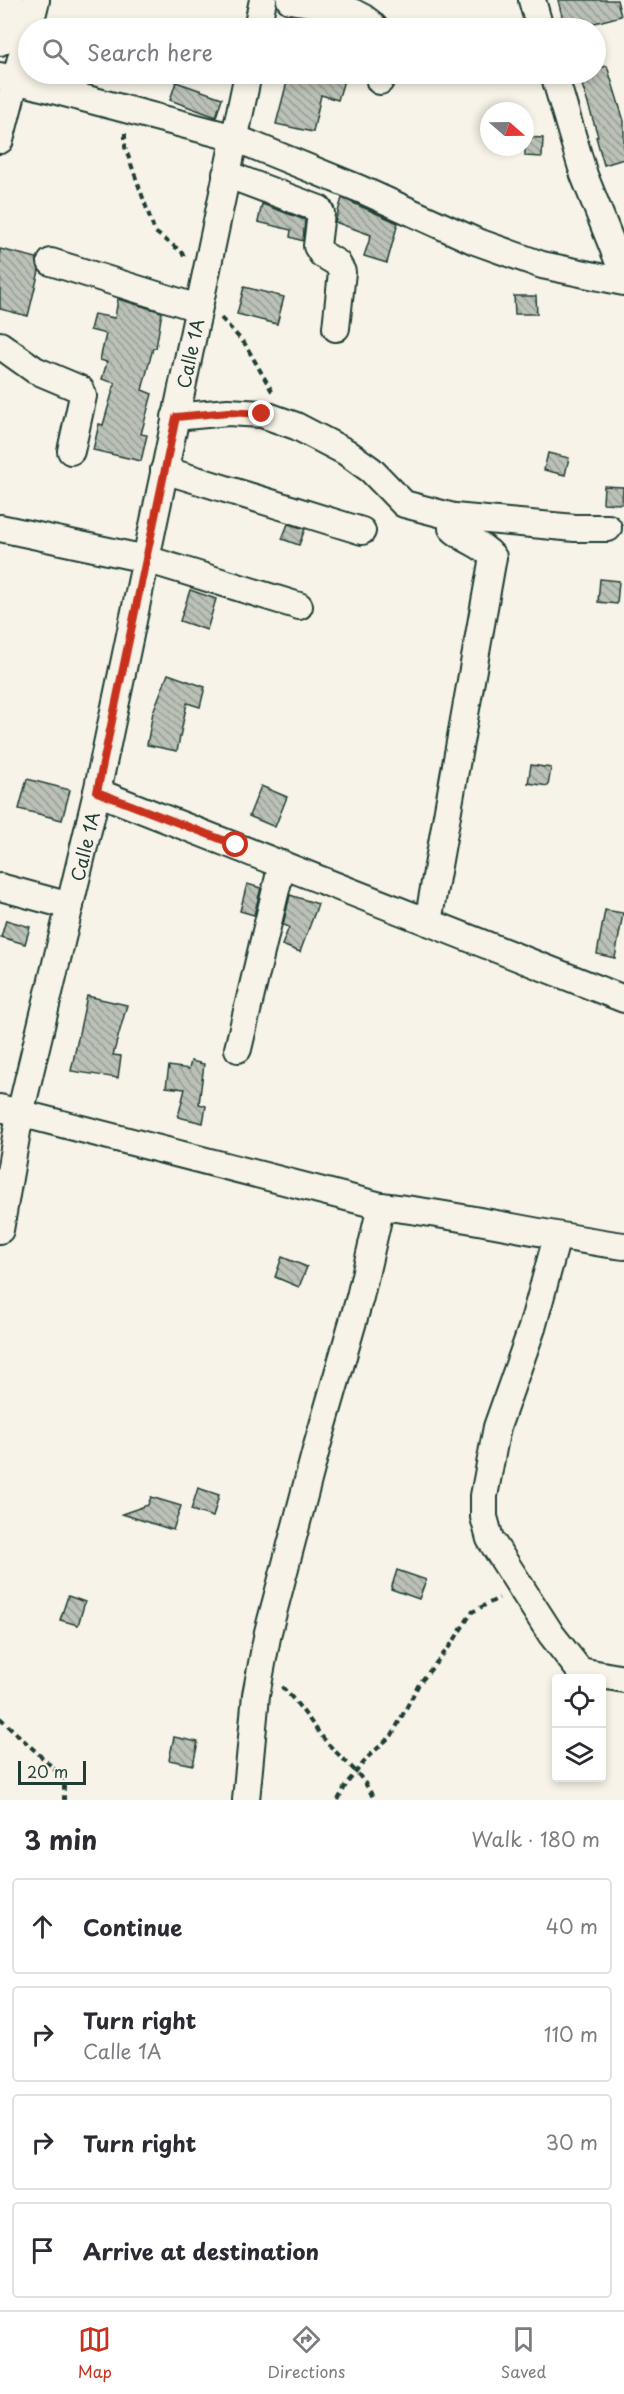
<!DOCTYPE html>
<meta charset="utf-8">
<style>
:root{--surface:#fff;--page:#f2f2f3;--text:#2b2b33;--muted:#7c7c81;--line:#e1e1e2;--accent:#c8321e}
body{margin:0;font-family:"Playpen Sans",sans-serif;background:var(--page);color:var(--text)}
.controls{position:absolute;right:18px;bottom:18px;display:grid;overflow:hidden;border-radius:6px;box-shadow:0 3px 9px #0003}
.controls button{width:54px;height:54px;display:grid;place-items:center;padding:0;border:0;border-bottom:2px solid var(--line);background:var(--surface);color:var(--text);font:30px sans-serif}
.compass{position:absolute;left:480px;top:102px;width:54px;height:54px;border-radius:50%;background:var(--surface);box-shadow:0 3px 9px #0003;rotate:110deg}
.scale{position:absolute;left:18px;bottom:15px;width:68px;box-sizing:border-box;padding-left:6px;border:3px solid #1f3d34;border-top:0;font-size:16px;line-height:21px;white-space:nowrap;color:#1f3d34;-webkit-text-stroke:4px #f7f3e8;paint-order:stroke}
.stop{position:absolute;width:18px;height:18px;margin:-14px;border:4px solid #c8321e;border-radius:50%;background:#fff}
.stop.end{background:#c8321e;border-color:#fff;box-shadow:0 2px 6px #0008}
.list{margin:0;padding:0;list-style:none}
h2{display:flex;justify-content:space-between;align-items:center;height:78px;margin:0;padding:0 24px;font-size:26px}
h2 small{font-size:20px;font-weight:400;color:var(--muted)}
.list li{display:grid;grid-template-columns:39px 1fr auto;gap:18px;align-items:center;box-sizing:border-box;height:96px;margin:0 12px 12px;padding:0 12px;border:2px solid var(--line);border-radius:6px}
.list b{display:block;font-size:22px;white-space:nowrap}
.list p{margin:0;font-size:20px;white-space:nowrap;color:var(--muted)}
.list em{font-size:20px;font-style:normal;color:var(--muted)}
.icon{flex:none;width:33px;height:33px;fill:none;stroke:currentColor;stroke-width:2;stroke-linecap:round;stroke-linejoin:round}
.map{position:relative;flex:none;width:624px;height:1800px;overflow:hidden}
.search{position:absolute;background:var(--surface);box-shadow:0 3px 9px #0003;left:18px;right:18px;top:18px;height:66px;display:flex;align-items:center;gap:15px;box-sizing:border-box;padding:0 21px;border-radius:33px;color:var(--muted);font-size:22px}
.sheet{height:510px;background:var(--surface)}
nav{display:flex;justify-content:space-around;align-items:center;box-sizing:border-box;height:84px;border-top:2px solid var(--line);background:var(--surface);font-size:16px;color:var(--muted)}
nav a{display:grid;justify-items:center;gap:3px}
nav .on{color:var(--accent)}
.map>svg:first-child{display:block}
.building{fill:url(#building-back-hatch);stroke:#1f3d34;stroke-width:1.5}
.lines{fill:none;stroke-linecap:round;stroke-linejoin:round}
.minor-casing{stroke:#1f3d34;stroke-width:30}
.path{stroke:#1f3d34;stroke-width:4;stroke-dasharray:6 4.5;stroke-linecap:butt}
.minor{stroke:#f7f3e8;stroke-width:26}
.route{stroke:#c8321e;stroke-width:8}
.labels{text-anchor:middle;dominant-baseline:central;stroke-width:4.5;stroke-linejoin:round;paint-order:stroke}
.street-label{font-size:18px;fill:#1f3d34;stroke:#f7f3e8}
</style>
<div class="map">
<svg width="624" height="1800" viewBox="0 0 624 1800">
<defs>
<pattern id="building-back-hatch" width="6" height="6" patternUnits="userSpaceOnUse" patternTransform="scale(1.5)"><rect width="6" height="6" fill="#bbc1b6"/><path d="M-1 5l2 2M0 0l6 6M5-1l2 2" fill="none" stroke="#979e95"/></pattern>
</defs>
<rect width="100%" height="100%" fill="#f7f3e8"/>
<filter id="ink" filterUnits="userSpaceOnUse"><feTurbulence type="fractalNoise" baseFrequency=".0167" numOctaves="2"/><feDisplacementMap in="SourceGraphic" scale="12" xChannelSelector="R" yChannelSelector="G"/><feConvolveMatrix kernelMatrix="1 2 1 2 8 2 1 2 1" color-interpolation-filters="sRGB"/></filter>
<g filter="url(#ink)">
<!-- building -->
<g class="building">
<path d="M558 0H617L621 16 576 28H565Z"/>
<path d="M297 16 333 22 352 28H296Z"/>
<path d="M607 66 624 121V159L604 165 596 137 598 136 579 75 596 74V69Z"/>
<path d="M289 74H346L338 100 321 95 313 132 276 124Z"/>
<path d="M176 82 222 98 216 117 170 100Z"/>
<path d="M525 137 543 138 542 157 525 156Z"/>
<path d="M342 198 398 223 387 263 364 256 371 235 335 222Z"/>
<path d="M262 204 305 220 303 241 290 237 291 230 258 222Z"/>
<path d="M0 249 37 258 39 271 28 316 0 309Z"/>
<path d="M244 287 284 297 277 324 237 314Z"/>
<path d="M514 296H536L537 314H515Z"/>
<path d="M118 299 162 312 156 348H153L142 390 152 394 141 434 147 435 141 461 93 450 99 424 103 425 115 383 102 379 107 362 100 360 106 334 90 330 94 314 115 318Z"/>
<path d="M548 453 569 458 565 475 544 470Z"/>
<path d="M604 486 623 487 622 504 603 503Z"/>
<path d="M288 524 305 529 299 545 282 539Z"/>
<path d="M600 579 619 581 617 604 598 602Z"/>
<path d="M190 590 216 599 207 630 180 621Z"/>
<path d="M168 674 205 687 200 707 187 703 177 751 147 745 153 712Z"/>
<path d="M531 765 551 768 548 786 528 783Z"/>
<path d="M27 779 70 790 62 820 19 809Z"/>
<path d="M261 786 287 797 275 827 249 816Z"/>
<path d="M247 884 261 888 254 915 240 911Z"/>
<path d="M290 895 318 904 300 952 282 945 289 927 283 925Z"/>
<path d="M605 910 623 913 615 958 597 954Z"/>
<path d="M6 920 30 927 25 944 1 937Z"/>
<path d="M87 996 127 1005 113 1055 121 1056 118 1078 71 1071Z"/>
<path d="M191 1061 204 1064 199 1104 206 1106 203 1123 178 1117 185 1089 166 1087 169 1066 189 1069Z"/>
<path d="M282 1257 307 1267 299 1287 275 1277Z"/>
<path d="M198 1488 219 1495 213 1517 191 1510Z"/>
<path d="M151 1497 181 1506 173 1530 122 1514 148 1505Z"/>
<path d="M397 1570 426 1580 419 1599 391 1589Z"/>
<path d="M68 1596 85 1602 78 1625 60 1620Z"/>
<path d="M174 1737 198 1742 193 1765 169 1760Z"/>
</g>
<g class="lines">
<!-- minor casing -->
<g class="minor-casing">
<g id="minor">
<path d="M290 0C319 5 356 5 375 28"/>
<path d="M532 0 540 28"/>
<path d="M29 28 36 0"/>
<path d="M257 28 263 0"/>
<path d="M0 42 10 0"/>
<path d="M554 74 584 175 624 275"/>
<path d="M0 76 235 138 360 189 475 241 542 265 624 282"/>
<path d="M380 81 381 74"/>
<path d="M0 140 28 31"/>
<path d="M226 174 319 209 321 213 317 246 322 254 337 263 342 272 336 328"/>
<path d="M51 262 198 308"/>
<path d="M0 345 35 370 80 389 83 396 71 451"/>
<path d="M175 417 228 412 262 414 296 426 346 452 371 470 404 504 454 517 452 528C464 541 482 543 493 557L428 922"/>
<path d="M164 470 362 531"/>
<path d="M454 517 575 528H608"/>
<path d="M0 528 146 559 299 606"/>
<path d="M97 792 624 999"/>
<path d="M0 887 70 906"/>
<path d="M238 1049 282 864"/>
<path d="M0 1108 381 1206C463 1215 542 1235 624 1246"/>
<path id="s1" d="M0 1230 20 1114 97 792 248 74"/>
<path d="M557 1237 532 1328 497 1427 484 1496V1517L490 1539 551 1634 580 1671 624 1679"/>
<path d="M246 1800 256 1695 268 1632 317 1446 360 1297 381 1206"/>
</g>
</g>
<!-- path -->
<g class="path">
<path d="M125 133V147L155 232 182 252 185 259"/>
<path d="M221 318 245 344 273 393"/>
<path d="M282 1687C298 1703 310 1721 324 1739 343 1762 362 1771 374 1800"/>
<path d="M0 1718 64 1778V1800"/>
<path d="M338 1800 347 1783 369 1756 392 1735 419 1684 453 1642 472 1612 499 1598"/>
</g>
<!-- minor -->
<use href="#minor" class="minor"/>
</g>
</g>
<g class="lines" filter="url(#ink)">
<!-- route -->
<path class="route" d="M236 845 97 792 176 417 228 412 262 414"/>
</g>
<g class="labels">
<!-- street labels -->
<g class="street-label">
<text stroke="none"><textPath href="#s1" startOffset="897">Calle 1A</textPath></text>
<text stroke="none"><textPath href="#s1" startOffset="393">Calle 1A</textPath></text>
</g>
</g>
</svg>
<div class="controls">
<button><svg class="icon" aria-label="locate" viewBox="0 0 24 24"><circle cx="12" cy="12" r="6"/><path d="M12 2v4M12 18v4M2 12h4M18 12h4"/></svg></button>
<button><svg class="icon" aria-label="layers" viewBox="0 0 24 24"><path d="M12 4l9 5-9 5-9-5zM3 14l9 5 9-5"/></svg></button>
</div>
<svg class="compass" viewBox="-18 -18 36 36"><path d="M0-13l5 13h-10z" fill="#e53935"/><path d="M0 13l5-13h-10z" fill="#7c7c81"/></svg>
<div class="scale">20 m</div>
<div class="stop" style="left:236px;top:845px"></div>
<div class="stop end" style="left:262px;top:414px"></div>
<div class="search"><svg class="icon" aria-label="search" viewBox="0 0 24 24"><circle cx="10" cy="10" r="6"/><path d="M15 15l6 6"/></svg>Search here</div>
</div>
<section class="sheet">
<h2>3 min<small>Walk · 180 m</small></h2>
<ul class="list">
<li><svg class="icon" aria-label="ahead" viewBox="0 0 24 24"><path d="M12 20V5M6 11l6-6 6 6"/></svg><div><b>Continue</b></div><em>40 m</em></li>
<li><svg class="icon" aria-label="right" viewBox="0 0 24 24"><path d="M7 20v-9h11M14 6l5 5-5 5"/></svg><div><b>Turn right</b><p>Calle 1A</p></div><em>110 m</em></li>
<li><svg class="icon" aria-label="right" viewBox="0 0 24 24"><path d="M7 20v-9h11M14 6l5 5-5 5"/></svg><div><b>Turn right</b></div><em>30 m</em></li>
<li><svg class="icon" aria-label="arrive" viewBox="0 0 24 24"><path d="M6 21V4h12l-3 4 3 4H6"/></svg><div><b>Arrive at destination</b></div></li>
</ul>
</section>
<nav>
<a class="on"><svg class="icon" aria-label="map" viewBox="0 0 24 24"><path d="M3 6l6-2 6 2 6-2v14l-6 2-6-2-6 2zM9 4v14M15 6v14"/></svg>Map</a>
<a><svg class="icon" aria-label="directions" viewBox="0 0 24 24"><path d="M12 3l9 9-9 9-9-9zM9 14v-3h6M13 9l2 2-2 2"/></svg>Directions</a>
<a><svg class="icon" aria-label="saved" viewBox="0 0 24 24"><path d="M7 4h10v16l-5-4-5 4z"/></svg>Saved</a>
</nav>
